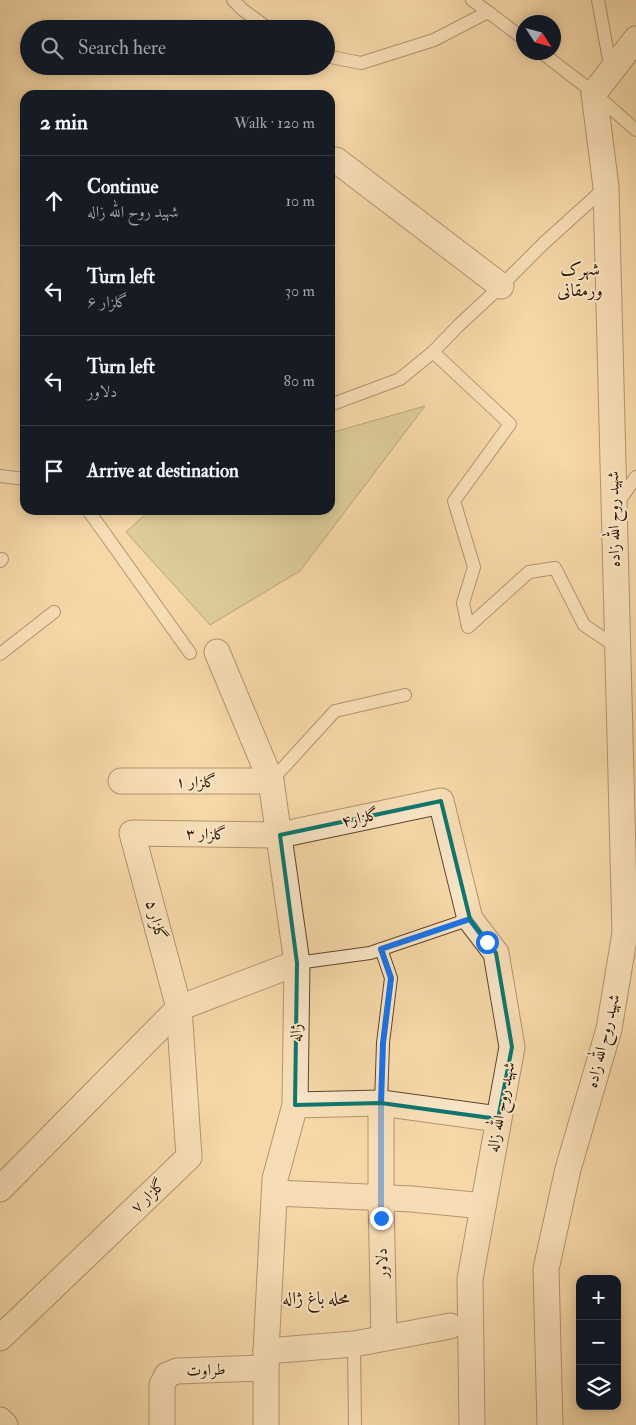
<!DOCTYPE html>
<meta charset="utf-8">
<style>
:root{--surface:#171b24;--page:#20242c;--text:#f1f3f6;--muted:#9ea1a6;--line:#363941}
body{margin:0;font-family:"IM FELL Double Pica",Amiri,serif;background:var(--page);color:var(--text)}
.controls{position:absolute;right:15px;bottom:15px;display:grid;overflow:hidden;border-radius:10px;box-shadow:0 2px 12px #0003}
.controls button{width:45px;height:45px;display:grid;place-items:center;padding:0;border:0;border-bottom:1px solid var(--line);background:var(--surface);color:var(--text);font:25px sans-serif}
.compass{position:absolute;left:516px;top:15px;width:45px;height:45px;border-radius:50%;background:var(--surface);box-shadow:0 2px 12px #0003;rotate:126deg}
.stop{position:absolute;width:15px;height:15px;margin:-11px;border:4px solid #1a73e8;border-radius:50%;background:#fff}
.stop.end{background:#1a73e8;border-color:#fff;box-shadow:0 1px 5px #0008}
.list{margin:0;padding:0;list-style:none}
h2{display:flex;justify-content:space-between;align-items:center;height:65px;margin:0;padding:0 20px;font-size:21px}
h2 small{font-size:16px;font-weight:400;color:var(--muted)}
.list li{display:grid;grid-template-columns:32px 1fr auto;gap:15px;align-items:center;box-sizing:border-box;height:90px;padding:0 20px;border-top:1px solid var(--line)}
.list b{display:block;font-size:19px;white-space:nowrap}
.list p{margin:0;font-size:16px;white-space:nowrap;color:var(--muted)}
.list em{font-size:16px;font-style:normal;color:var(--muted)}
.icon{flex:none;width:28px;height:28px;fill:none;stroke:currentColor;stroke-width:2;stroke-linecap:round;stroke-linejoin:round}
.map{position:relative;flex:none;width:636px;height:1425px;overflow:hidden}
.search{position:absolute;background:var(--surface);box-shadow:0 2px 12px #0003;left:20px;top:20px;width:315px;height:55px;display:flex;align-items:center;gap:12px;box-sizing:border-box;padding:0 18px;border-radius:28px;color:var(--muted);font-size:19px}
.panel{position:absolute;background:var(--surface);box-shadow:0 2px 12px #0003;left:20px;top:90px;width:315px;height:425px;border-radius:15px}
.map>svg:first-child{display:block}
.green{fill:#bcbe87;stroke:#746a44}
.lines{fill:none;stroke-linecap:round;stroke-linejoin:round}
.service-casing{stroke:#5f462a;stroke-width:14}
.minor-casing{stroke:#5f462a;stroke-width:27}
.service{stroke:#f8e5c6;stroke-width:12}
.minor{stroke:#f8e5c6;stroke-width:25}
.route{stroke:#1a73e8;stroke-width:6}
.marked{fill:none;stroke:#0f766e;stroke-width:4;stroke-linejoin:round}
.labels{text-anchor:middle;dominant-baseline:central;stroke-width:4;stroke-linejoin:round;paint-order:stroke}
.street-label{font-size:16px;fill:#2d1500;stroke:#f8e5c6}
.neighbourhood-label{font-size:18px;fill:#2d1500;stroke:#f8e5c6}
</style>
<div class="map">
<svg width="636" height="1425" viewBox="0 0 636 1425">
<rect width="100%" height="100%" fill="#f5d7a8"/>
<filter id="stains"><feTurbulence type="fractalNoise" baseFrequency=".004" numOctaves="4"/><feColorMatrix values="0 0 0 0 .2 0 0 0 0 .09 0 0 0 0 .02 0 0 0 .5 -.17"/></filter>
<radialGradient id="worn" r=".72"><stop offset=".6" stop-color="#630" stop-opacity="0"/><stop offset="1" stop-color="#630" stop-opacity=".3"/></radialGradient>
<!-- green -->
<path class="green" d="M425 406 300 571 210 625 126 532 150 510H330V433Z"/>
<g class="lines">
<!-- service casing -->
<g class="service-casing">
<g id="service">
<path d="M233 0 243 10 269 29"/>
<path d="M472 0 524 39"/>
<path d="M598 0 611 71"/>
<path d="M541 52 594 93 636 130"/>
<path d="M326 56 361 63 434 40 488 12"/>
<path d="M433 352 510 424 454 501 474 567 463 603 468 627 529 572 555 568 584 625 618 648"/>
<path d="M330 405 400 379 433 352 458 326 501 286 544 243 606 187"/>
<path d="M0 476 25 479"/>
<path d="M617 504 636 477"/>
<path d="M88 510 190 653"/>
<path d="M0 561 2 559"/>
<path d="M0 654 54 612"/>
<path d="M271 781 335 711 405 695"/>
<path d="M381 949 391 978 383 1043 381 1103"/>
<path d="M297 963 370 953 470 919"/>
<path d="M354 1344 355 1425"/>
</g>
</g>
<!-- minor casing -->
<g class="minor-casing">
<g id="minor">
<path d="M336 160 501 286"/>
<path d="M217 652 271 781 297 963 295 1105 275 1179 266 1351V1425"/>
<path d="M121 781H271"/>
<path d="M381 1103V1198L384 1338"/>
<path d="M295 1105 381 1103 498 1119"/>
<path d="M0 1189 179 1008 297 963"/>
<path d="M275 1193 412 1199 483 1206"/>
<path d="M0 1338 189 1157 179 1008 132 833 280 835 441 801 470 919 496 953 512 1047 470 1279 472 1425"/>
<path d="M266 1351 354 1344 450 1326"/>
<path d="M0 1420 5 1425"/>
<path d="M162 1425V1385L167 1375 177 1371 266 1368"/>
<path d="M550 1425 546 1269 568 1169 609 1029 625 933 606 187 594 93 636 39"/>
</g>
</g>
<!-- service -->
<use href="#service" class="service"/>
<!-- minor -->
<use href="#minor" class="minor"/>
</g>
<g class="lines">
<!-- route -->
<path class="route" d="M381 1218V1103L383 1043 391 978 381 949 470 919 487 942"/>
</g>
<!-- marked area -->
<path d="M0 0H636V1425H0ZM441 801 470 919 496 953 512 1047 498 1119 381 1103 295 1105 297 963 280 835Z" fill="#f5d7a8" fill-opacity=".55" fill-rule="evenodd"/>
<path class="marked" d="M441 801 470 919 496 953 512 1047 498 1119 381 1103 295 1105 297 963 280 835Z"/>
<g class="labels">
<!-- street labels -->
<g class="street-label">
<text transform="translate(614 519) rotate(-91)">شهید روح الله زاده</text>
<text x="196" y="782">گلزار ۱</text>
<text transform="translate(360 818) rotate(-12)">گلزار۴</text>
<text transform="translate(206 834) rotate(1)">گلزار ۳</text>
<text transform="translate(156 920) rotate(75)">گلزار ۵</text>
<text transform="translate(296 1033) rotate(-89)">ژاله</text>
<text transform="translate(603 1041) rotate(-76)">شهید روح الله زاده</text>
<text transform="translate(501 1107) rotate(-79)">شهید روح الله زاله</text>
<text transform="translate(148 1196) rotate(-44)">گلزار ۷</text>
<text transform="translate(382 1263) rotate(-91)">دلاور</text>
<text transform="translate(206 1370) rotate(-2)">طراوت</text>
</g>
<!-- neighbourhood labels -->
<g class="neighbourhood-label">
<text x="580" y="269">شهرک<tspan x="580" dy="21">ورمقانی</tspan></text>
<text x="316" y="1298">محله باغ ژاله</text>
</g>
</g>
<rect width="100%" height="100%" filter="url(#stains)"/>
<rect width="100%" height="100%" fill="url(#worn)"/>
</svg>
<div class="controls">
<button>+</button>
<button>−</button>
<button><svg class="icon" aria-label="layers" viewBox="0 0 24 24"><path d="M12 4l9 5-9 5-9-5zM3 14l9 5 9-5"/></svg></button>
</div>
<svg class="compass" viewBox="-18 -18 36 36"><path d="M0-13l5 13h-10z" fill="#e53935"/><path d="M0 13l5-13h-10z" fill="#9ea1a6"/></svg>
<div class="stop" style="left:487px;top:942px"></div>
<div class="stop end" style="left:381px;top:1218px"></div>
<div class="search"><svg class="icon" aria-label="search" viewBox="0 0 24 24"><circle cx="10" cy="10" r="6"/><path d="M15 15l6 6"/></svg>Search here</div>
<section class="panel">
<h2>2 min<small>Walk · 120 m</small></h2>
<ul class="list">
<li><svg class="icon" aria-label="ahead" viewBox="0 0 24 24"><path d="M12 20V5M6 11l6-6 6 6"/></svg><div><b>Continue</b><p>شهید روح الله زاله</p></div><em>10 m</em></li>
<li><svg class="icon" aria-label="left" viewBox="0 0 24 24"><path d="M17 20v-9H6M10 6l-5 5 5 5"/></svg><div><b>Turn left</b><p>گلزار ۶</p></div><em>30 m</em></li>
<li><svg class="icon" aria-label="left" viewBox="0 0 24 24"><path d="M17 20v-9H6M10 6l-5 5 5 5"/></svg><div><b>Turn left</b><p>دلاور</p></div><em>80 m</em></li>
<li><svg class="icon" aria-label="arrive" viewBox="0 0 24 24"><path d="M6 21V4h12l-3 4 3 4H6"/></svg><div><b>Arrive at destination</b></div></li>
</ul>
</section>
</div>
